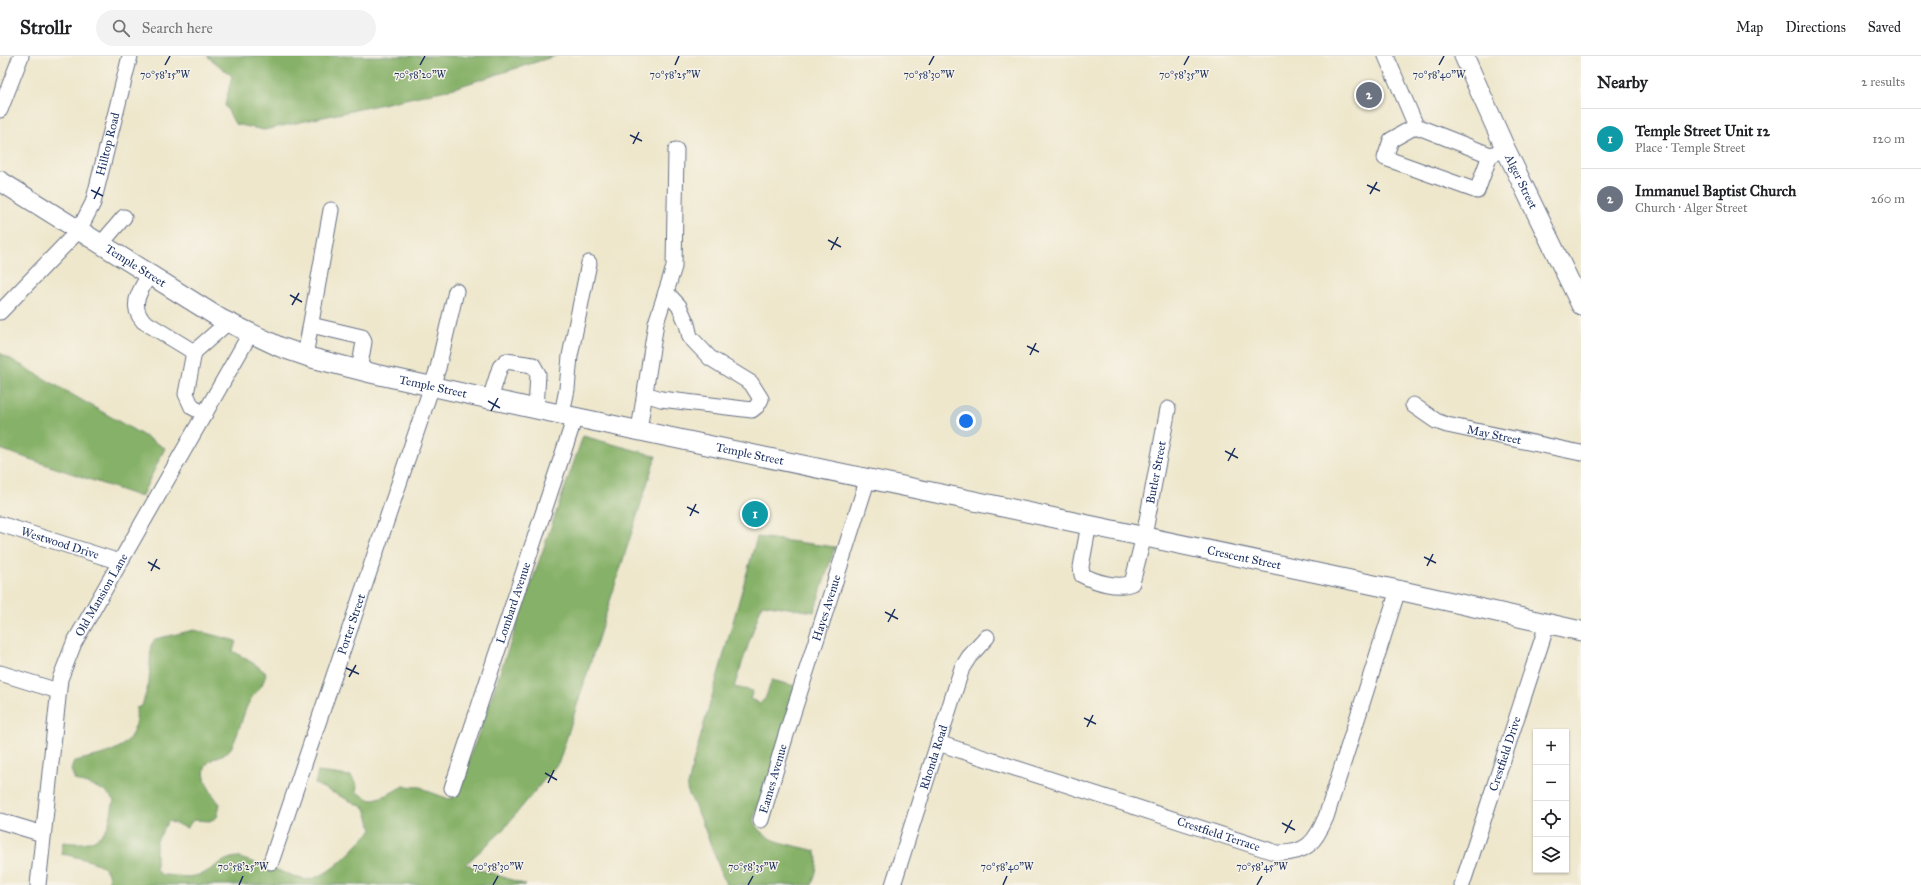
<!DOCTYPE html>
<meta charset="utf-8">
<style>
:root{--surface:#fff;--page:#f2f2f2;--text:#202124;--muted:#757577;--line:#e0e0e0;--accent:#0b8043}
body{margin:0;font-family:"IM FELL Great Primer",serif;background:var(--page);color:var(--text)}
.controls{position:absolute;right:12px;bottom:12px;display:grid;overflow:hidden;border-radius:0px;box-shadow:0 1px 3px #0004}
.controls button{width:36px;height:36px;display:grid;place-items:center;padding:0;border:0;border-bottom:1px solid var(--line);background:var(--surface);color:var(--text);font:20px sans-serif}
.you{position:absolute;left:966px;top:365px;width:14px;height:14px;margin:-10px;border:3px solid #fff;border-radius:50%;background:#1a73e8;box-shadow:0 0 0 6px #1a73e833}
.badge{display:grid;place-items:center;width:26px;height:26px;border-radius:50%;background:var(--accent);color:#fff;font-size:13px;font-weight:700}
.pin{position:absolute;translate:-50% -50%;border:2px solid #fff;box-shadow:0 1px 4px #0006}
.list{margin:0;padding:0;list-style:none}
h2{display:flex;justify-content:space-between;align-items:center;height:52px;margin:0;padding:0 16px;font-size:17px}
h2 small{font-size:13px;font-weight:400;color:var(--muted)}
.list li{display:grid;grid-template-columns:26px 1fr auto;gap:12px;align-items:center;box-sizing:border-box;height:60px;padding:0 16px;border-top:1px solid var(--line)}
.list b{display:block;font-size:15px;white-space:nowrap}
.list p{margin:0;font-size:13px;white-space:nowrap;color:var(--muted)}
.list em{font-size:13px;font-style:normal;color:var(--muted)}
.icon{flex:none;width:22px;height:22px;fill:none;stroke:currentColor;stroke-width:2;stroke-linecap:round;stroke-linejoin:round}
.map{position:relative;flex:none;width:1581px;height:829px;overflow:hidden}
header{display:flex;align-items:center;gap:24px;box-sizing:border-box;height:56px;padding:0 20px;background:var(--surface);border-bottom:1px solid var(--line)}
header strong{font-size:19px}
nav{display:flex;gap:22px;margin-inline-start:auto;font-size:14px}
.search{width:280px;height:36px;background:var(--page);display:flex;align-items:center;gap:10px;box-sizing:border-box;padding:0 14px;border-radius:22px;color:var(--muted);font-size:15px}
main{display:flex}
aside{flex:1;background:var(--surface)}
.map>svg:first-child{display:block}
.forest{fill:#86b168;stroke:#507063}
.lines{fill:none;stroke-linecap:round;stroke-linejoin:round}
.minor-casing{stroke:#656f84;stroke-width:17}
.major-casing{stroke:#656f84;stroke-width:21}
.minor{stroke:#fff;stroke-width:15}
.major{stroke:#fff;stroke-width:19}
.ticks{fill:none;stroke:#1b2f5e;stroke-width:1.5}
.labels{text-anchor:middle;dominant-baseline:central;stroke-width:3;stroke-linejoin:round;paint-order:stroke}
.street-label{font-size:12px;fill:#1b2f5e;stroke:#f7f3e8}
.ticks-label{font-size:10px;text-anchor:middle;fill:#1b2f5e;stroke:#f7f3e8;stroke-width:3;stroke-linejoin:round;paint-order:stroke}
</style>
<header>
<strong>Strollr</strong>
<div class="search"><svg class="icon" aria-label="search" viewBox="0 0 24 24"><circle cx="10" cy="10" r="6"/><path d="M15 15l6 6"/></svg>Search here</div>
<nav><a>Map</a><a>Directions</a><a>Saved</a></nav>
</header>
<main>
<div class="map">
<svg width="1581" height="829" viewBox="0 0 1581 829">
<rect width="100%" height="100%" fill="#f7f3e8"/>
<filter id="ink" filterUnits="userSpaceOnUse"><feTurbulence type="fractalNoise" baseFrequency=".025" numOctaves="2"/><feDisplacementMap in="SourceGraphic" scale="8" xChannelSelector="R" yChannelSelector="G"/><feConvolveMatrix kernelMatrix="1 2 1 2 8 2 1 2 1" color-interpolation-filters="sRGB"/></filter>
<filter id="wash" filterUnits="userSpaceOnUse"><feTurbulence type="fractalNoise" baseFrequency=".012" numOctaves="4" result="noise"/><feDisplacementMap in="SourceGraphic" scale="16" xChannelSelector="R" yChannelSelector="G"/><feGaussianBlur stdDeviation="0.9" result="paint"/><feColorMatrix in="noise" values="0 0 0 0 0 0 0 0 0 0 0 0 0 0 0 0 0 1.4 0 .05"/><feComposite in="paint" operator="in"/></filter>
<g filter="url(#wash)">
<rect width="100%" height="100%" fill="#eee7cc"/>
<!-- forest -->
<g class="forest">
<path d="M207 0H555L451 33 264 74 235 68 225 49 232 20Z"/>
<path d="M0 297 165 392 141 441 0 393Z"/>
<path d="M583 380 656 400 559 706 501 776 466 808 526 829H108C112 811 98 807 83 803 76 801 69 799 61 798L63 786C79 788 96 789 106 773 111 767 111 753 114 745 105 731 90 730 75 724L71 714 74 705C106 698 140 694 136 652L142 650 149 627 151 589 155 583 194 574 236 585 233 595 256 609 266 617C263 633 256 634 249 646 242 660 239 678 231 692 227 698 219 700 213 703 194 714 211 737 220 748L217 761 210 765 193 764 187 772 168 765 156 787V814L162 819C172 819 184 822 194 820 211 818 220 802 237 801L306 824C333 820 353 792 372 774L365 752 315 728 318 716 351 720 357 730 356 736 371 744 387 739 403 730 421 731 430 736 449 743 458 739 463 715 476 685Z"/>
<path d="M757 481 835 491 814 556 762 548 734 631 753 635 750 643 760 647 765 643 772 624 795 630 779 693 753 764C762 788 794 788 815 795 821 806 815 818 812 829H726L701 763 687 734 693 707Z"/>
</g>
</g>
<g filter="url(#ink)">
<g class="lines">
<!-- minor casing -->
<g class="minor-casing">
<g id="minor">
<path d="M1386 0 1416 70 1490 99 1499 96"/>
<path d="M0 54 21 0"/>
<path d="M1416 70 1391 84 1385 102 1477 135 1490 99"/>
<path d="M101 188 124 161"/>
<path d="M149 219C140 235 129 249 143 265L194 296 227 267"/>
<path id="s1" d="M0 256 79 174 93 147 130 0"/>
<path d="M311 269 362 281 364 286 359 314"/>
<path d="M194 296 186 338 192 351 205 358"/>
<path d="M305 300 331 154"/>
<path d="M645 338 661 343 752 354 757 350 761 343 751 327 710 302 690 281 687 268 679 250 666 236"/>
<path d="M490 343 500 311 506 305 533 309 538 318 536 353"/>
<path id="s2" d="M1413 349 1436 365 1447 369 1581 397"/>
<path d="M562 358 567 333 570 300 589 207"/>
<path d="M639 374 656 267 674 211 676 94"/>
<path id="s3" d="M0 468 120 506"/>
<path id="s4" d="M1089 468 1081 511 1082 519C1095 526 1118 533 1132 527L1144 480 1168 353"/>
<path d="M0 617 58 635"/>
<path id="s5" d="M938 687 1277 797C1306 798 1315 787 1326 761L1398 534"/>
<path id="s6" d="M452 732 575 361"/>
<path id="s7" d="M761 764 785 682 868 422"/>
<path d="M0 765 43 778"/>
<path id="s8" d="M271 806 438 312 456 235"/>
<path id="s9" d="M38 829 60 623 74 587 250 278"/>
<path id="s10" d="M893 829 962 612 969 601 987 581"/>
<path id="s11" d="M1462 829 1548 566"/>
</g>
</g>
<!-- major casing -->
<g class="major-casing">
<g id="major">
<path id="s12" d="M1464 0 1506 94 1581 249"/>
<path id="s13" d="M0 125 221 263 280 291 312 302 375 318 536 353 1398 534 1581 575"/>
</g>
</g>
<!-- minor -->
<use href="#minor" class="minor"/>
<!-- major -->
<use href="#major" class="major"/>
</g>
</g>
<!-- ticks -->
<path class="ticks" d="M165 9 170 0M420 9 425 0M675 9 679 0M929 9 934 0M1184 9 1189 0M1439 9 1444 0M630 79 642 85M633 88 639 76M1367 129 1380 135M91 134 103 140M1370 138 1377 126M94 143 100 131M828 184 841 191M831 194 838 181M290 239 302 246M292 249 299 237M1027 290 1039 296M1030 299 1036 287M488 345 500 352M491 355 498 342M1225 395 1238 402M1228 405 1235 392M687 451 699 457M690 460 696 448M1424 501 1436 507M148 506 160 513M1427 510 1433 498M151 515 157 503M885 556 898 563M888 566 895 553M346 612 359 618M349 621 356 609M1084 662 1096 668M1087 671 1093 659M545 717 557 724M548 727 554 714M1282 767 1295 774M1285 777 1292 764M239 829 243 820M493 829 498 820M748 829 753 820M1003 829 1007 820M1257 829 1262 820"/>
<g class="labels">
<!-- street labels -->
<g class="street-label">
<text stroke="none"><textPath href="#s1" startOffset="205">Hilltop Road</textPath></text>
<text stroke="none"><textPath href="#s12" startOffset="138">Alger Street</textPath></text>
<text stroke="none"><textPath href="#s13" startOffset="160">Temple Street</textPath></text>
<text stroke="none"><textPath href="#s13" startOffset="484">Temple Street</textPath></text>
<text stroke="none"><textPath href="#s2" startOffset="88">May Street</textPath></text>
<text stroke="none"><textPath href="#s13" startOffset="808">Temple Street</textPath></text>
<text stroke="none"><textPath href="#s4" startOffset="217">Butler Street</textPath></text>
<text stroke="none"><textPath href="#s3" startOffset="63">Westwood Drive</textPath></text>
<text stroke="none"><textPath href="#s13" startOffset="1313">Crescent Street</textPath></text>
<text stroke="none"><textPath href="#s9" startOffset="301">Old Mansion Lane</textPath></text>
<text stroke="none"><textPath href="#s6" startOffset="195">Lombard Avenue</textPath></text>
<text stroke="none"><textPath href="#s7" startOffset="222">Hayes Avenue</textPath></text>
<text stroke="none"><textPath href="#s8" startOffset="251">Porter Street</textPath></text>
<text stroke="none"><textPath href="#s11" startOffset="138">Crestfield Drive</textPath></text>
<text stroke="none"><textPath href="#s10" startOffset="134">Rhonda Road</textPath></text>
<text stroke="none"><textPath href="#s7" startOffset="43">Eames Avenue</textPath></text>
<text stroke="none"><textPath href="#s5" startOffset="295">Crestfield Terrace</textPath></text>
</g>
</g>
<g class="ticks-label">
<text x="165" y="22">70°58'15"W</text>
<text x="420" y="22">70°58'20"W</text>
<text x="675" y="22">70°58'25"W</text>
<text x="929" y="22">70°58'30"W</text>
<text x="1184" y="22">70°58'35"W</text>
<text x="1439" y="22">70°58'40"W</text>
<text x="243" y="814">70°58'25"W</text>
<text x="498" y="814">70°58'30"W</text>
<text x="753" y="814">70°58'35"W</text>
<text x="1007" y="814">70°58'40"W</text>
<text x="1262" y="814">70°58'45"W</text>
</g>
</svg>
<div class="controls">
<button>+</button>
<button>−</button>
<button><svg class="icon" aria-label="locate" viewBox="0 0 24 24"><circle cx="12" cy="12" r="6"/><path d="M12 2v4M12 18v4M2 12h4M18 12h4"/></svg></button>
<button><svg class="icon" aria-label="layers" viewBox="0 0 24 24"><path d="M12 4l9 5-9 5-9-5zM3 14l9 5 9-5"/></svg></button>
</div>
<div class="you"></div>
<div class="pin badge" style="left:755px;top:458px;background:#0f9aa8">1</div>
<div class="pin badge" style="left:1369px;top:39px;background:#6b7280">2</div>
</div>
<aside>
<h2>Nearby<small>2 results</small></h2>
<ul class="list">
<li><span class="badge" style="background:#0f9aa8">1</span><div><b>Temple Street Unit 12</b><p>Place · Temple Street</p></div><em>120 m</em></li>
<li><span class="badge" style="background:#6b7280">2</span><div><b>Immanuel Baptist Church</b><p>Church · Alger Street</p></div><em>260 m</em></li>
</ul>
</aside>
</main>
